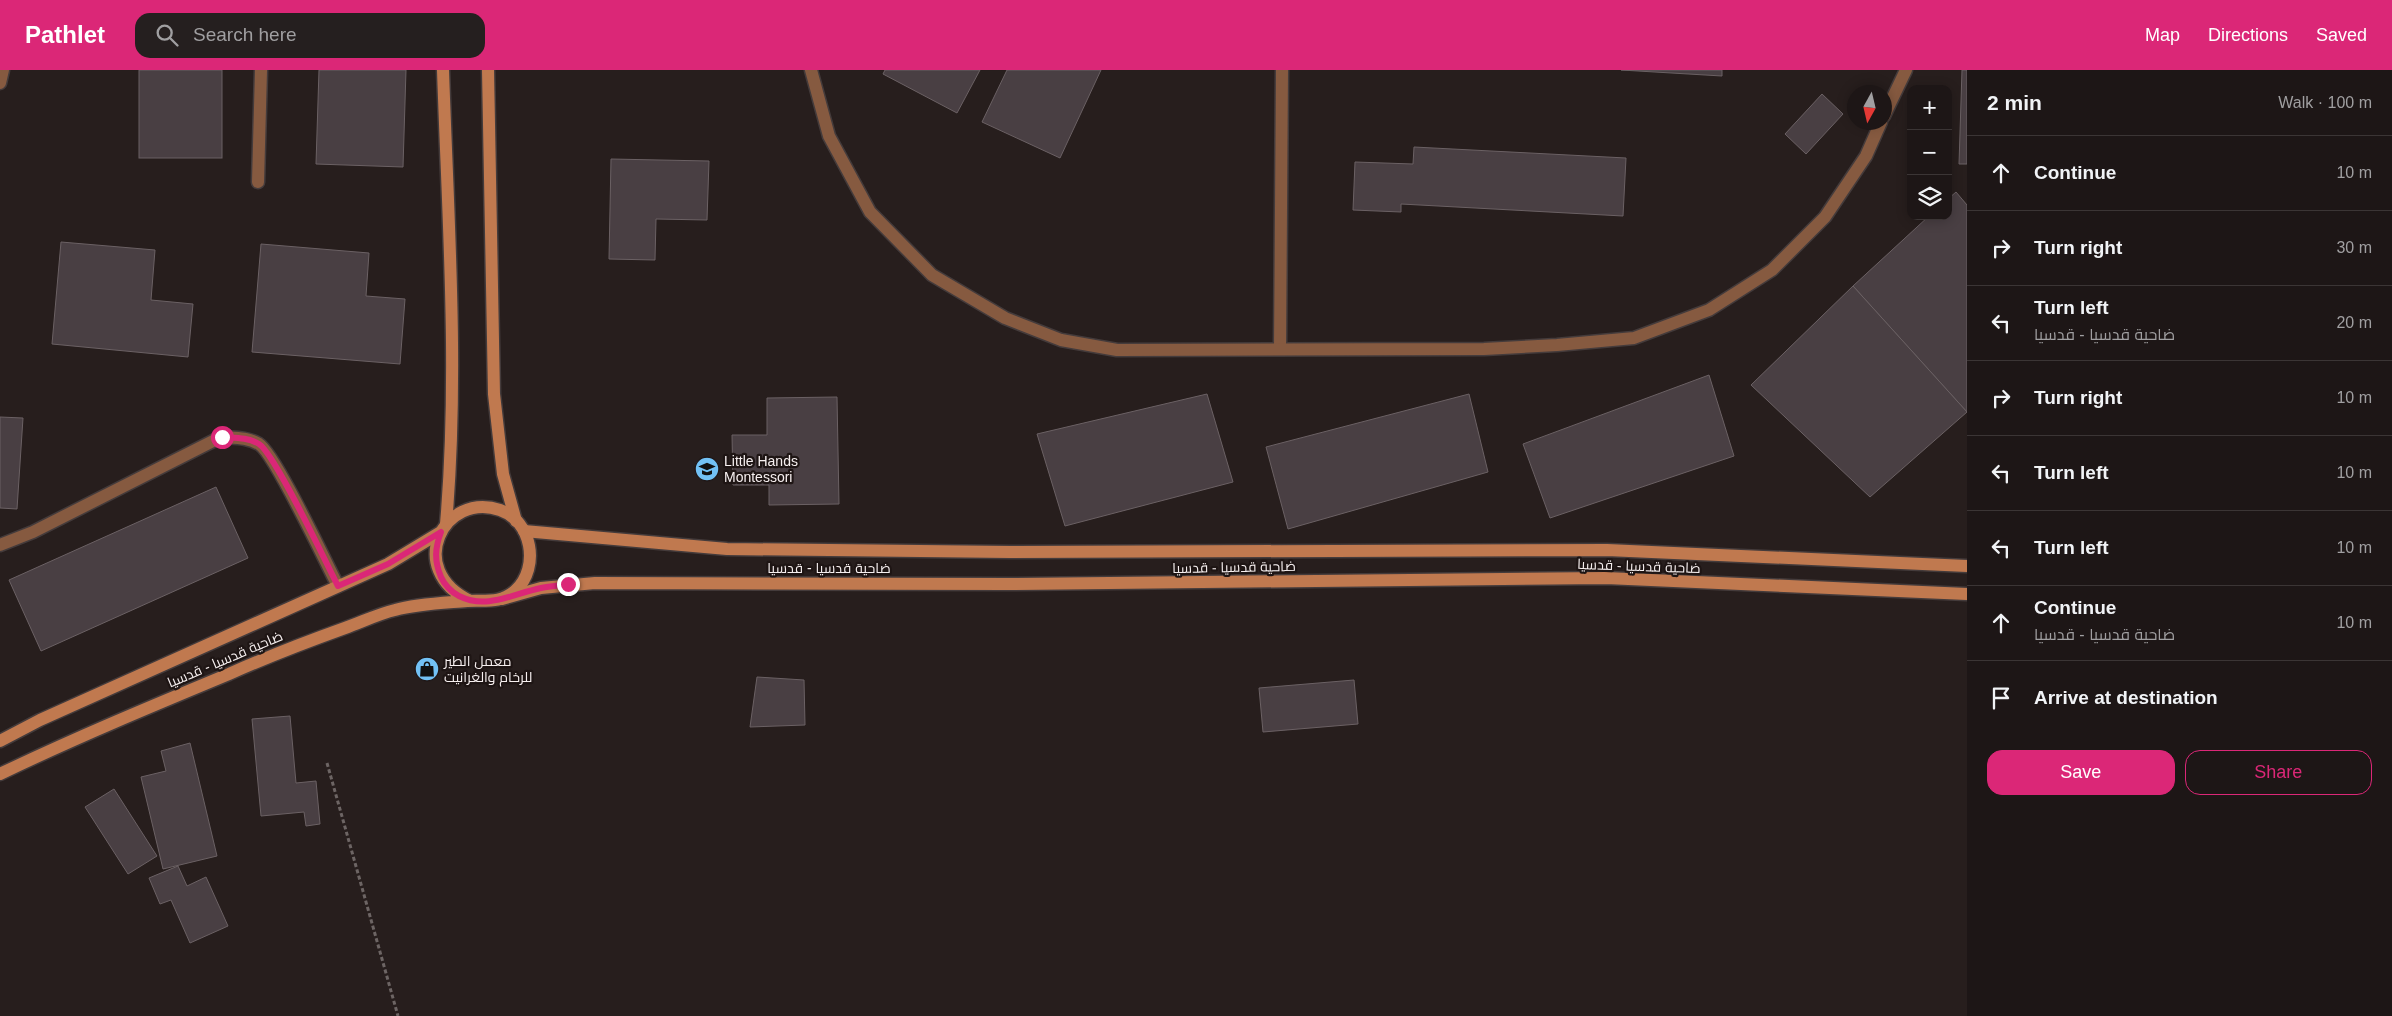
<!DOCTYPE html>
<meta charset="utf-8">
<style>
:root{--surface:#1d1616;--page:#251f1f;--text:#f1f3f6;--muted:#a09fa1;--line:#3b3535;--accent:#db2777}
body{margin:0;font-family:Arial,Cairo,sans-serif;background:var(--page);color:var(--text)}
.controls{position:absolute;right:15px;top:15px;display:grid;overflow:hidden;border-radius:10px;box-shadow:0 2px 12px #0003}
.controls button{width:45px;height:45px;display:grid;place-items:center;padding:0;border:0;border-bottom:1px solid var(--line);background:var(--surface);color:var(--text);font:25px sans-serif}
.compass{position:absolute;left:1847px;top:15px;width:45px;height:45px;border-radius:50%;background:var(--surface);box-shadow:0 2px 12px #0003;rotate:188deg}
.stop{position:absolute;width:15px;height:15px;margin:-11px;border:4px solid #db2777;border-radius:50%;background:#fff}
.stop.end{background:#db2777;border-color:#fff;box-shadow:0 1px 5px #0008}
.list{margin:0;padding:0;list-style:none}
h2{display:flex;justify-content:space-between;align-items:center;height:65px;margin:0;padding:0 20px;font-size:21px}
h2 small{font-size:16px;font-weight:400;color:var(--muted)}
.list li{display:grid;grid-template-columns:32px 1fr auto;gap:15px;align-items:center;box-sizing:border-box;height:75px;padding:0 20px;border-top:1px solid var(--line)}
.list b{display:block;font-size:19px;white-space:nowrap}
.list p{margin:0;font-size:16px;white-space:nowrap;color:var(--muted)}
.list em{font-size:16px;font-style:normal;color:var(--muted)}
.actions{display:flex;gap:10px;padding:15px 20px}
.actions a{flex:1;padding:11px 0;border:1px solid var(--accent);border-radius:15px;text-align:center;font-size:18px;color:var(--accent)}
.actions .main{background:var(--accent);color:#fff}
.icon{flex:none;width:28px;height:28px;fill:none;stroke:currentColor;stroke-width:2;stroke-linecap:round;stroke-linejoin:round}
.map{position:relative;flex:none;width:1967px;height:946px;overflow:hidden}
header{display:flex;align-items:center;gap:30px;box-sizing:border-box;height:70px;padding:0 25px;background:var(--accent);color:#fff}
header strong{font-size:24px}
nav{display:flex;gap:28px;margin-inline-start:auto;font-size:18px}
.search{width:350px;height:45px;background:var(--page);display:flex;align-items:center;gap:12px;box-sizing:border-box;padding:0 18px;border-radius:15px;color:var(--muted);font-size:19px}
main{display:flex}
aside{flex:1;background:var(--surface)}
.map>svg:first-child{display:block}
.building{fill:#493f43;stroke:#6b6164}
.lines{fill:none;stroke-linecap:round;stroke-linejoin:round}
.lane-casing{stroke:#443b3b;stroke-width:15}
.street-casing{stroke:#443b3b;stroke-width:15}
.secondary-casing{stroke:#443b3b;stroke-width:15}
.path{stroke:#6d6564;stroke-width:3;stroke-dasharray:4 2.5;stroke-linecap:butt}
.lane{stroke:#865a40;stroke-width:12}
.street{stroke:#865a40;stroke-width:12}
.secondary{stroke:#c0794f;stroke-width:12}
.route{stroke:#db2777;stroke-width:6}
.labels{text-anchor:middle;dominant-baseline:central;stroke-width:4.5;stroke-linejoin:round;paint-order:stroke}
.poi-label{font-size:14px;fill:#f7f0f0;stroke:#1e1514;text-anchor:start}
.street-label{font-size:14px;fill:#f7f0f0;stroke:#1e1514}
</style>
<header>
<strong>Pathlet</strong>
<div class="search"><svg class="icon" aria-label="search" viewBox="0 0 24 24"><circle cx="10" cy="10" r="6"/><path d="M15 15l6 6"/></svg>Search here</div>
<nav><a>Map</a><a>Directions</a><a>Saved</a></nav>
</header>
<main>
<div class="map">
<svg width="1967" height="946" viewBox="0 0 1967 946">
<rect width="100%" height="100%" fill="#271e1d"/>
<!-- building -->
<g class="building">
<rect x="139" y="0" width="83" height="88"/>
<path d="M319 0H406L403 97 316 94Z"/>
<path d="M885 0H980L957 43 883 4Z"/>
<path d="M1007 0H1101L1060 88 982 52Z"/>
<path d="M1621 0H1722V6Z"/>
<path d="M1962 0H1967V94H1959Z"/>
<path d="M1822 24 1843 44 1806 84 1785 64Z"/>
<path d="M1414 77 1626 88 1623 146 1401 134V142L1353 140 1355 92 1413 94Z"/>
<path d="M611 89 709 91 707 150 656 149 655 190 609 189Z"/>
<path d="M1956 122 1967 135V342L1853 216 1929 146H1948V129Z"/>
<path d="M61 172 155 180 151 230 193 234 188 287 52 274Z"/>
<path d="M261 174 369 183 366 226 405 229 400 294 252 282Z"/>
<path d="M1853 216 1967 342 1870 427 1751 315Z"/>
<path d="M1709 305 1734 386 1550 448 1523 374Z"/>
<path d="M1207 324 1233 412 1065 456 1037 364Z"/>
<path d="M1469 324 1488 402 1288 459 1266 377Z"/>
<path d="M837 327 839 434 769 435V415H733L732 365H767V328Z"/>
<path d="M0 347 23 348 17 439 0 438Z"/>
<path d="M216 417 248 488 41 581 9 510Z"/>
<path d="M757 607 804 610 805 655 750 657Z"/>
<path d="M1354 610 1358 654 1263 662 1259 618Z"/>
<path d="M290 646 296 713 316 711 320 754 306 756 304 742 261 746 252 649Z"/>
<path d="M190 673 217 786 163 799 141 707 166 701 161 681Z"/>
<path d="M114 719 157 786 128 804 85 737Z"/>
<path d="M178 796 187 816 206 807 228 856 190 873 171 830 160 834 149 808Z"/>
</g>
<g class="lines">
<!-- lane casing -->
<g class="lane-casing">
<g id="lane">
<path d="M1280 279 1282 0"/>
<path d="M0 475 33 462 221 367C235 368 247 367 259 374 275 384 326 493 338 516"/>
</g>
</g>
<!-- street casing -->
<g class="street-casing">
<g id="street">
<path d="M811 0 829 66 870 142 932 205 1005 248 1061 270 1117 280 1484 279 1557 275 1634 268 1709 240 1772 200 1825 147 1866 86 1881 52"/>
<path d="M0 13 3 0"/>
<path d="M1884 46 1906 0"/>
<path d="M258 112 261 0"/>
</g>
</g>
<!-- secondary casing -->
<g class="secondary-casing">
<g id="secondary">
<path d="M443 0C448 151 459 303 446 454"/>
<path d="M488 0 494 324 503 404 516 451"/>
<path d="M524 461 727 479 1010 482 1607 480 1967 496"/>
<path d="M502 529 541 518 595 513 1009 514 1606 508 1967 524"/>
<path d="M0 671 40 650 388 494 441 462"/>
<path d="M0 704C75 668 152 636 229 604 267 587 306 572 345 558 362 552 378 544 395 540 417 534 444 533 467 531 485 530 501 534 516 520 540 497 532 451 500 440 444 421 404 499 470 531"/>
</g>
</g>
<!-- path -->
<path class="path" d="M327 693 398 946"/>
<!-- lane -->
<use href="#lane" class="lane"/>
<!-- street -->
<use href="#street" class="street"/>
<!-- secondary -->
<use href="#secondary" class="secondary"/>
</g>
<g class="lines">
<!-- route -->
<path class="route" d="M222 367C235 368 247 367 259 374 275 384 326 493 338 516L388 494 441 462C435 478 434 490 441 507 444 514 451 522 459 526 487 540 512 524 541 518 550 516 559 516 568 514"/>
</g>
<!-- icons -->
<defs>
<g id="school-disc" transform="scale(1.25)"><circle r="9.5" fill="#72c1f5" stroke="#1e1514"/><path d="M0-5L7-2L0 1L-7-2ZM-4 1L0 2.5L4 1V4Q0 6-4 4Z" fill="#111"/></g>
<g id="shop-disc" transform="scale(1.25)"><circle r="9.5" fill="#72c1f5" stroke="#1e1514"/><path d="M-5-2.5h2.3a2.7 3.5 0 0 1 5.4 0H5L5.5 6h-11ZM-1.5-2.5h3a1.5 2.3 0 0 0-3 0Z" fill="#111"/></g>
</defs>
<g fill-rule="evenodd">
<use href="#school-disc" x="707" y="399"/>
<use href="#shop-disc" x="427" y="599"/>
</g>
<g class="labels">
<!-- poi labels -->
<g class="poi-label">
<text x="724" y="391">Little Hands<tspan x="724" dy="16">Montessori</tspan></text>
<text x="444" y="591">معمل الطير<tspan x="444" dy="16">للرخام والغرانيت</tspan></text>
</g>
<!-- street labels -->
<g class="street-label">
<text transform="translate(1639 496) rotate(2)">ضاحية قدسيا - قدسيا</text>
<text transform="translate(1234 497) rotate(-1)">ضاحية قدسيا - قدسيا</text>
<text x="829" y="498">ضاحية قدسيا - قدسيا</text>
<text transform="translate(225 589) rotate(-23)">ضاحية قدسيا - قدسيا</text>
</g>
</g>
</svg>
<div class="controls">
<button>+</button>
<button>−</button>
<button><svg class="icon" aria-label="layers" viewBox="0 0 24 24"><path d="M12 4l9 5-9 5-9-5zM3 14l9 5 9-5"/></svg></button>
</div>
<svg class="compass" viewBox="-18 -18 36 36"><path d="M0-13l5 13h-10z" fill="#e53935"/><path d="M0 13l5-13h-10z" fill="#a09fa1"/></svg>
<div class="stop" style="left:222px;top:367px"></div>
<div class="stop end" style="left:568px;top:514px"></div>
</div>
<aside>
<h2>2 min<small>Walk · 100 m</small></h2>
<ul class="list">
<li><svg class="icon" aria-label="ahead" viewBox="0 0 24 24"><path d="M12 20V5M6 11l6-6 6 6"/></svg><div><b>Continue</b></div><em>10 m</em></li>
<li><svg class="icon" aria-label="right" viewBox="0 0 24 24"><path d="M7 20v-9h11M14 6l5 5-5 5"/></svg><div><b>Turn right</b></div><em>30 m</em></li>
<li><svg class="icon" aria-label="left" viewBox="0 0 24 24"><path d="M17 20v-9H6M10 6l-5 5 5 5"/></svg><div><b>Turn left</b><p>ضاحية قدسيا - قدسيا</p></div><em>20 m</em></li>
<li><svg class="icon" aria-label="right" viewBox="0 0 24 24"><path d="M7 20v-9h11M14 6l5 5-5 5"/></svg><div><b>Turn right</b></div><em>10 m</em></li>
<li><svg class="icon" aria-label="left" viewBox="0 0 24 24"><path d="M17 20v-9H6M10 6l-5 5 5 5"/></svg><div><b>Turn left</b></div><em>10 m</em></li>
<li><svg class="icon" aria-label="left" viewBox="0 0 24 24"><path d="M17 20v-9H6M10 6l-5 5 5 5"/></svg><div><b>Turn left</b></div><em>10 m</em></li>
<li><svg class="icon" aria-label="ahead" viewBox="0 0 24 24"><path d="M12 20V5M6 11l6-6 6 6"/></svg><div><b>Continue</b><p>ضاحية قدسيا - قدسيا</p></div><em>10 m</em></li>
<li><svg class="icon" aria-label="arrive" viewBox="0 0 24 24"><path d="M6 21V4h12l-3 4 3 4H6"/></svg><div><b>Arrive at destination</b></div></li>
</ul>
<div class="actions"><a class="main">Save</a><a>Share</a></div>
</aside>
</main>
